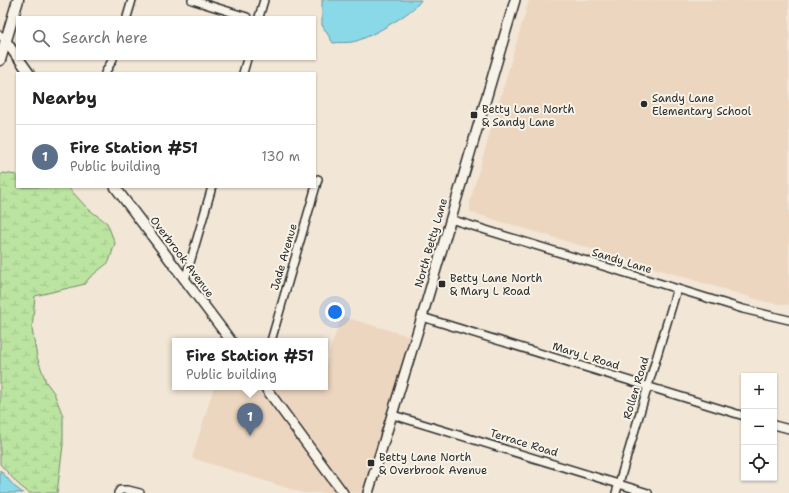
<!DOCTYPE html>
<meta charset="utf-8">
<style>
:root{--surface:#fff;--page:#f2f2f2;--text:#222;--muted:#767676;--line:#e0e0e0;--accent:#2b2b2b}
body{margin:0;font-family:"Shantell Sans",sans-serif;background:var(--page);color:var(--text)}
.controls{position:absolute;right:12px;bottom:12px;display:grid;overflow:hidden;border-radius:0px;box-shadow:0 1px 3px #0004}
.controls button{width:36px;height:36px;display:grid;place-items:center;padding:0;border:0;border-bottom:1px solid var(--line);background:var(--surface);color:var(--text);font:20px sans-serif}
.you{position:absolute;left:335px;top:312px;width:14px;height:14px;margin:-10px;border:3px solid #fff;border-radius:50%;background:#1a73e8;box-shadow:0 0 0 6px #1a73e833}
.badge{display:grid;place-items:center;width:26px;height:26px;border-radius:50%;background:var(--accent);color:#fff;font-size:13px;font-weight:700}
.pin{position:absolute;translate:-50% -33px;filter:drop-shadow(0 1px 2px #0008)}
.pin::after{content:'';position:absolute;top:21px;width:14px;height:12px;background:inherit;clip-path:polygon(0 0,100% 0,50% 100%)}
.popup{position:absolute;left:172px;top:338px;width:156px;height:52px;box-sizing:border-box;display:grid;place-content:center;border-radius:0px;background:var(--surface);filter:drop-shadow(0 1px 3px #0005);font-size:13px;white-space:nowrap;color:var(--muted)}
.popup b{font-size:15px;color:var(--text)}
.popup::after{content:'';position:absolute;left:50%;top:100%;margin-left:-8px;border:8px solid transparent;border-top-color:var(--surface)}
.list{margin:0;padding:0;list-style:none}
h2{display:flex;justify-content:space-between;align-items:center;height:52px;margin:0;padding:0 16px;font-size:17px}
h2 small{font-size:13px;font-weight:400;color:var(--muted)}
.list li{display:grid;grid-template-columns:26px 1fr auto;gap:12px;align-items:center;box-sizing:border-box;height:64px;padding:0 16px;border-top:1px solid var(--line)}
.list b{display:block;font-size:15px;white-space:nowrap}
.list p{margin:0;font-size:13px;white-space:nowrap;color:var(--muted)}
.list em{font-size:13px;font-style:normal;color:var(--muted)}
.icon{flex:none;width:22px;height:22px;fill:none;stroke:currentColor;stroke-width:2;stroke-linecap:round;stroke-linejoin:round}
.map{position:relative;flex:none;width:789px;height:493px;overflow:hidden}
.search{position:absolute;background:var(--surface);box-shadow:0 1px 3px #0004;left:16px;top:16px;width:300px;height:44px;display:flex;align-items:center;gap:10px;box-sizing:border-box;padding:0 14px;border-radius:0px;color:var(--muted);font-size:15px}
.panel{position:absolute;background:var(--surface);box-shadow:0 1px 3px #0004;left:16px;top:72px;width:300px;height:116px;border-radius:0px}
.map>svg:first-child{display:block}
.built{fill:#ecd6c0}
.wetland{fill:url(#wetland-marsh);stroke:#738866}
.water{fill:#8ad9e8;stroke:#64939c}
.lines{fill:none;stroke-linecap:round;stroke-linejoin:round}
.minor-casing{stroke:#2b2b2b;stroke-width:10}
.tertiary-casing{stroke:#2b2b2b;stroke-width:12}
.secondary-casing{stroke:#2b2b2b;stroke-width:13}
.minor{stroke:#f7f3e8;stroke-width:7}
.tertiary{stroke:#f7f3e8;stroke-width:9}
.secondary{stroke:#f7f3e8;stroke-width:10}
.poi-dot{fill:#2b2b2b;stroke:#f7f3e8;stroke-width:1.5}
.labels{text-anchor:middle;dominant-baseline:central;stroke-width:4;stroke-linejoin:round;paint-order:stroke}
.poi-label{font-size:11px;fill:#2b2b2b;stroke:#f7f3e8;text-anchor:start}
.street-label{font-size:11px;fill:#2b2b2b;stroke:#f7f3e8}
</style>
<div class="map">
<svg width="789" height="493" viewBox="0 0 789 493">
<defs>
<pattern id="wetland-marsh" width="20" height="14" patternUnits="userSpaceOnUse"><rect width="20" height="14" fill="#bbe4a1"/><path d="M1 5h8M5 5V1M11 12h8M15 12V8" fill="none" stroke="#a1c48b"/></pattern>
</defs>
<rect width="100%" height="100%" fill="#f2e6d6"/>
<filter id="ink" filterUnits="userSpaceOnUse"><feTurbulence type="fractalNoise" baseFrequency=".025" numOctaves="2"/><feDisplacementMap in="SourceGraphic" scale="8" xChannelSelector="R" yChannelSelector="G"/><feConvolveMatrix kernelMatrix="1 2 1 2 8 2 1 2 1" color-interpolation-filters="sRGB"/></filter>
<g filter="url(#ink)">
<!-- built -->
<g class="built">
<path d="M529 0H789V305L766 302 470 212V201Z"/>
<path d="M341 316 412 337 364 493H348L271 387H325V364H326Z"/>
<path d="M214 387H260L337 493H303L192 458Z"/>
</g>
<!-- wetland -->
<path class="wetland" d="M3 173 17 175V187H68L87 208 107 223 115 243 109 262 89 278 85 284 35 296 32 329 37 357 46 382 54 393 63 416V445L57 493H29L18 484 0 464V176Z"/>
<!-- water -->
<g class="water">
<path d="M322 0H421C415 12 366 40 352 42 346 43 339 42 333 43L322 25Z"/>
<path d="M0 470 15 487 23 493H0Z"/>
</g>
<g class="lines">
<!-- minor casing -->
<g class="minor-casing">
<g id="minor">
<path d="M192 0 247 17"/>
<path d="M127 17 132 0"/>
<path d="M259 17 264 0"/>
<path d="M0 35 6 41"/>
<path d="M105 73 113 59"/>
<path d="M243 73 247 59"/>
<path d="M450 219 743 309 789 320"/>
<path d="M185 280 212 187"/>
<path d="M422 317 744 416"/>
<path d="M271 341 318 179"/>
<path d="M393 415 648 493"/>
<path d="M774 425 789 429"/>
<path d="M118 493 120 490H128L140 493"/>
<path d="M616 493 677 289"/>
</g>
</g>
<!-- tertiary casing -->
<g class="tertiary-casing">
<g id="tertiary">
<path d="M6 41 17 57"/>
<path d="M19 59 29 73"/>
<path d="M115 187 231 341"/>
<path d="M265 387 343 493"/>
<path d="M368 493 422 317 515 0"/>
</g>
</g>
<!-- secondary casing -->
<g class="secondary-casing">
<path id="secondary" d="M0 60 18 0"/>
</g>
<!-- minor -->
<use href="#minor" class="minor"/>
<!-- tertiary -->
<use href="#tertiary" class="tertiary"/>
<!-- secondary -->
<use href="#secondary" class="secondary"/>
</g>
</g>
<!-- markers -->
<g class="poi-dot">
<circle cx="644" cy="104" r="4"/>
<rect x="470" y="111" width="8" height="8" rx="2"/>
<rect x="438" y="280" width="8" height="8" rx="2"/>
<rect x="367" y="459" width="8" height="8" rx="2"/>
</g>
<g class="labels">
<!-- poi labels -->
<g class="poi-label">
<text x="652" y="98">Sandy Lane<tspan x="652" dy="13">Elementary School</tspan></text>
<text x="482" y="109">Betty Lane North<tspan x="482" dy="13">&amp; Sandy Lane</tspan></text>
<text x="450" y="278">Betty Lane North<tspan x="450" dy="13">&amp; Mary L Road</tspan></text>
<text x="379" y="457">Betty Lane North<tspan x="379" dy="13">&amp; Overbrook Avenue</tspan></text>
</g>
<!-- street labels -->
<g class="street-label">
<text transform="translate(431 243) rotate(-74)">North Betty Lane</text>
<text transform="translate(182 257) rotate(53)">Overbrook Avenue</text>
<text transform="translate(284 257) rotate(-74)">Jade Avenue</text>
<text transform="translate(622 261) rotate(17)">Sandy Lane</text>
<text transform="translate(586 356) rotate(17)">Mary L Road</text>
<text transform="translate(636 388) rotate(-73)">Rollen Road</text>
<text transform="translate(524 443) rotate(17)">Terrace Road</text>
</g>
</g>
</svg>
<div class="controls">
<button>+</button>
<button>−</button>
<button><svg class="icon" aria-label="locate" viewBox="0 0 24 24"><circle cx="12" cy="12" r="6"/><path d="M12 2v4M12 18v4M2 12h4M18 12h4"/></svg></button>
</div>
<div class="you"></div>
<div class="pin badge" style="left:250px;top:436px;background:#5c6f8a">1</div>
<div class="popup"><b>Fire Station #51</b>Public building</div>
<div class="search"><svg class="icon" aria-label="search" viewBox="0 0 24 24"><circle cx="10" cy="10" r="6"/><path d="M15 15l6 6"/></svg>Search here</div>
<section class="panel">
<h2>Nearby<small></small></h2>
<ul class="list">
<li><span class="badge" style="background:#5c6f8a">1</span><div><b>Fire Station #51</b><p>Public building</p></div><em>130 m</em></li>
</ul>
</section>
</div>
